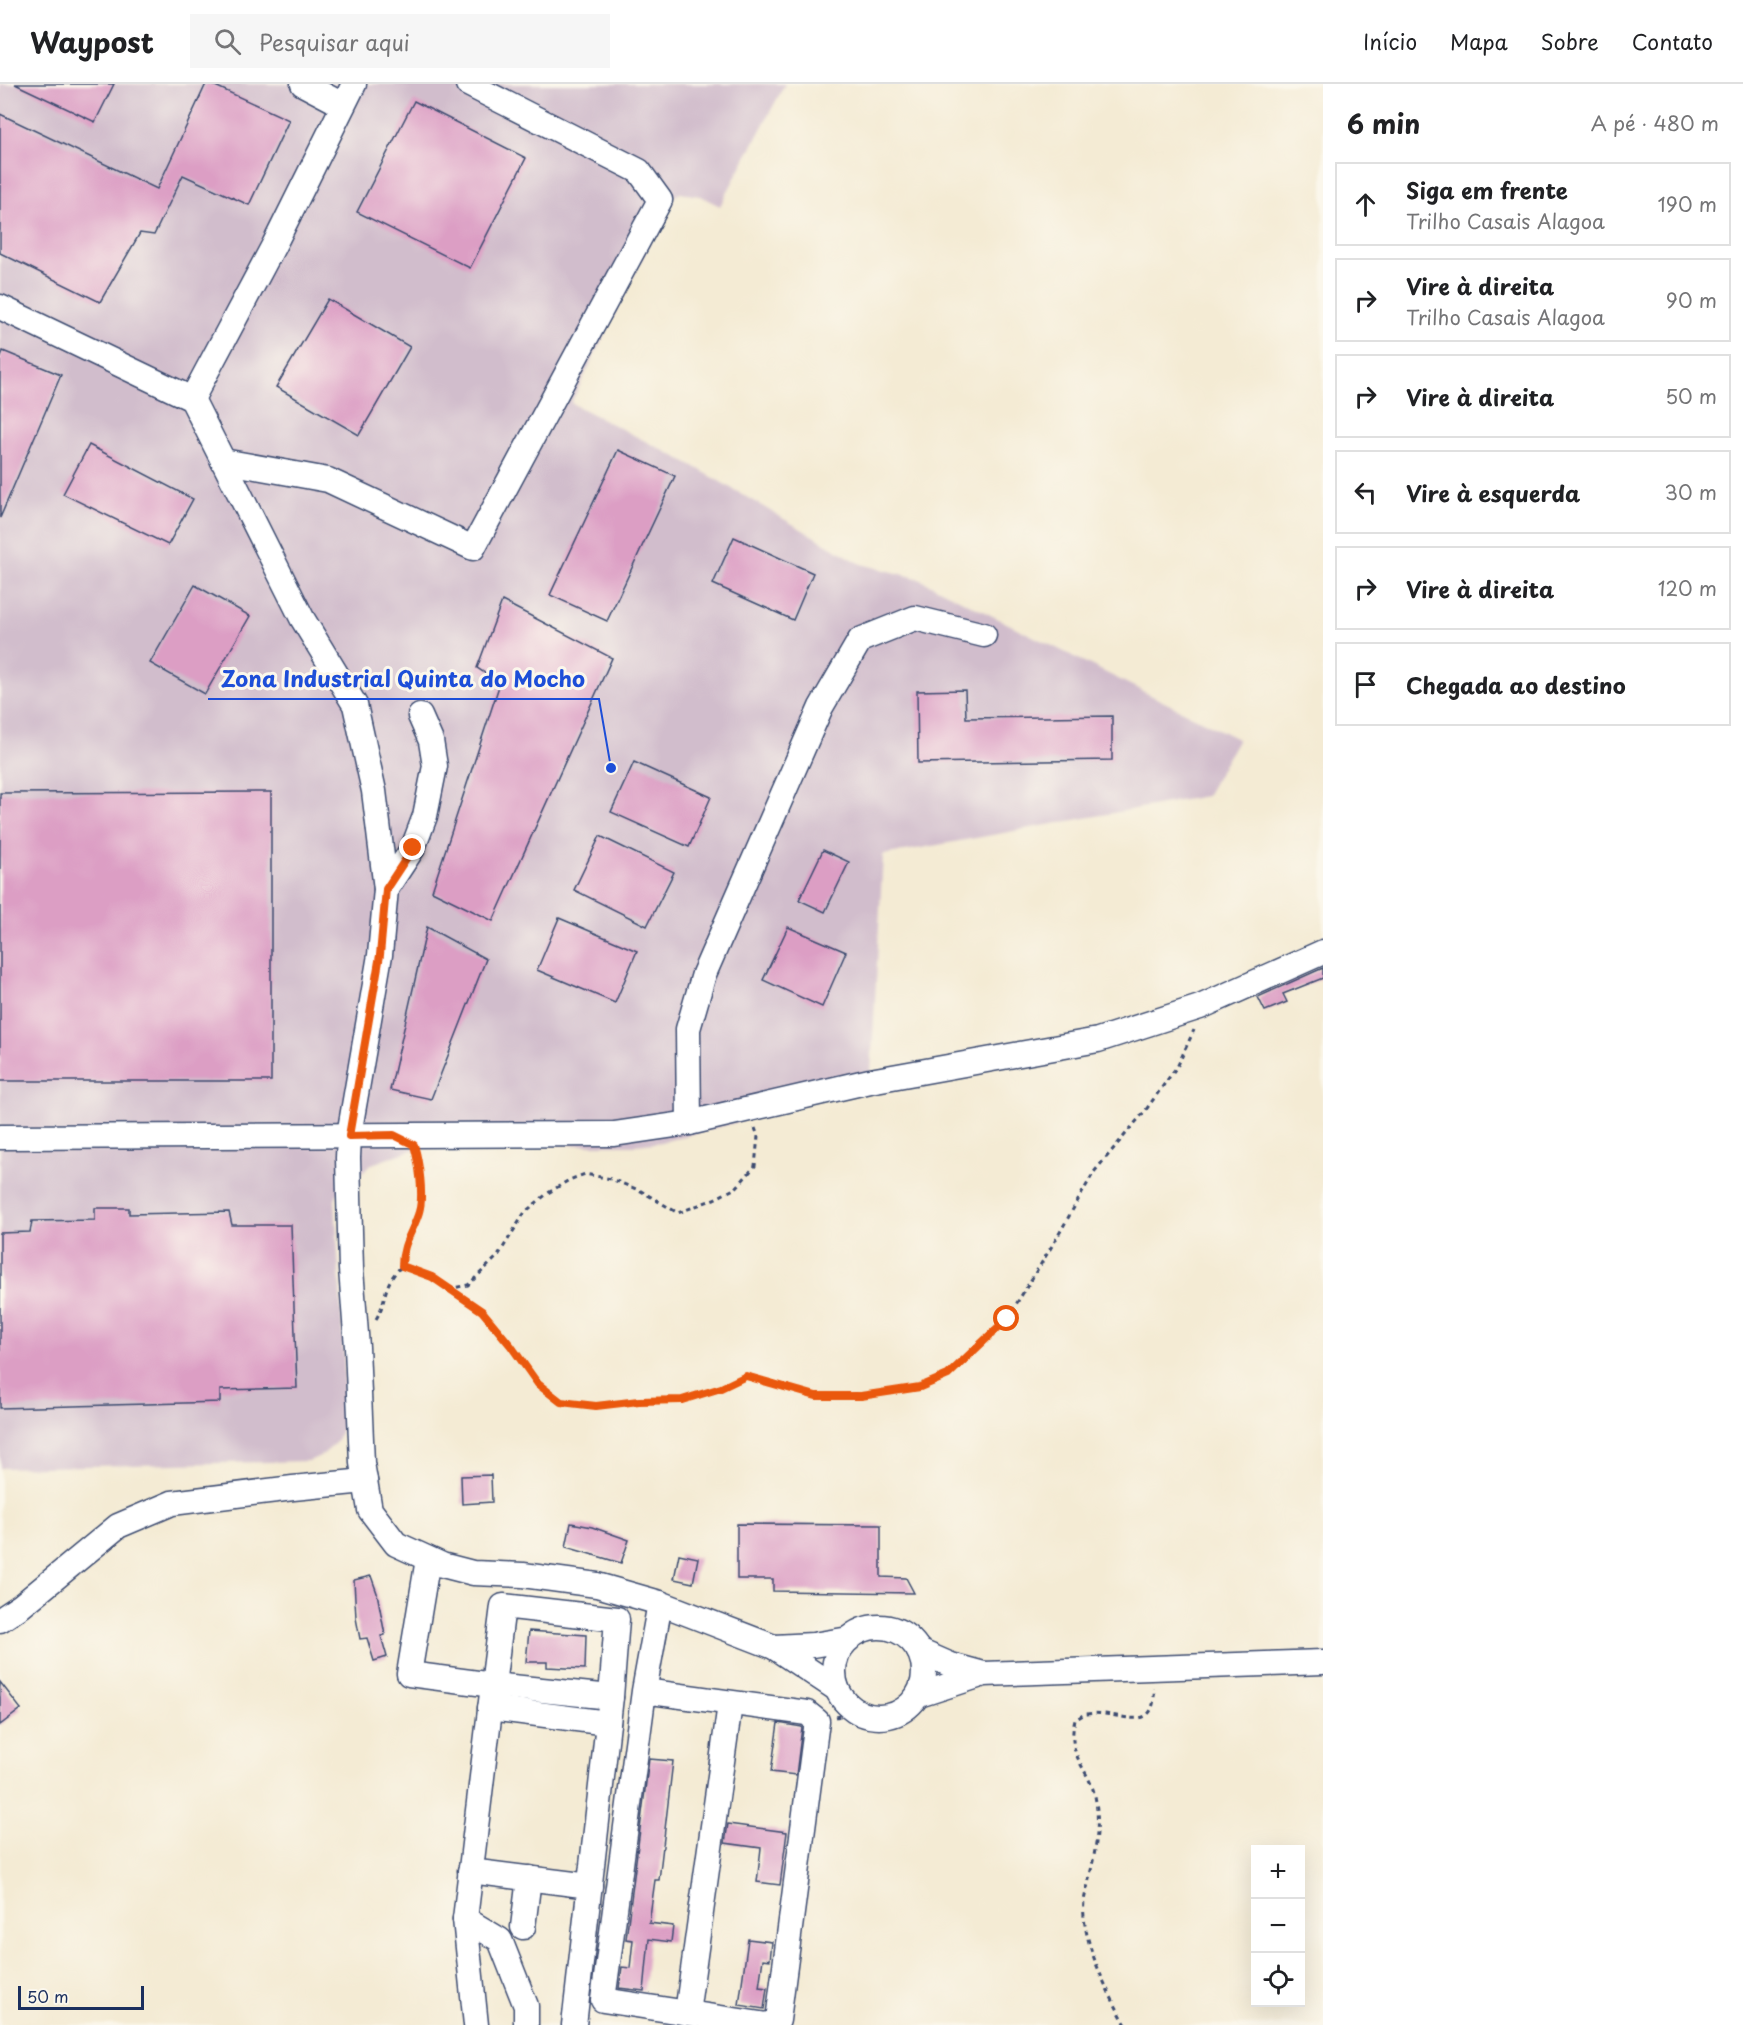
<!DOCTYPE html>
<html lang="pt">
<meta charset="utf-8">
<style>
:root{--surface:#fff;--page:#f6f6f6;--text:#202124;--muted:#757577;--line:#e0e0e0}
body{margin:0;font-family:"Playpen Sans",sans-serif;background:var(--page);color:var(--text)}
.controls{position:absolute;right:18px;bottom:18px;display:grid;overflow:hidden;border-radius:0px;box-shadow:0 6px 24px #0002}
.controls button{width:54px;height:54px;display:grid;place-items:center;padding:0;border:0;border-bottom:2px solid var(--line);background:var(--surface);color:var(--text);font:30px sans-serif}
.scale{position:absolute;left:18px;bottom:15px;width:126px;box-sizing:border-box;padding-left:6px;border:3px solid #1b2f5e;border-top:0;font-size:16px;line-height:21px;white-space:nowrap;color:#1b2f5e;-webkit-text-stroke:4px #fbf7ec;paint-order:stroke}
.stop{position:absolute;width:18px;height:18px;margin:-14px;border:4px solid #ea580c;border-radius:50%;background:#fff}
.stop.end{background:#ea580c;border-color:#fff;box-shadow:0 2px 6px #0008}
.list{margin:0;padding:0;list-style:none}
h2{display:flex;justify-content:space-between;align-items:center;height:78px;margin:0;padding:0 24px;font-size:26px}
h2 small{font-size:20px;font-weight:400;color:var(--muted)}
.list li{display:grid;grid-template-columns:39px 1fr auto;gap:18px;align-items:center;box-sizing:border-box;height:84px;margin:0 12px 12px;padding:0 12px;border:2px solid var(--line);border-radius:0px}
.list b{display:block;font-size:22px;white-space:nowrap}
.list p{margin:0;font-size:20px;white-space:nowrap;color:var(--muted)}
.list em{font-size:20px;font-style:normal;color:var(--muted)}
.icon{flex:none;width:33px;height:33px;fill:none;stroke:currentColor;stroke-width:2;stroke-linecap:round;stroke-linejoin:round}
.map{position:relative;flex:none;width:1323px;height:1941px;overflow:hidden}
header{display:flex;align-items:center;gap:36px;box-sizing:border-box;height:84px;padding:0 30px;background:var(--surface);border-bottom:2px solid var(--line)}
header strong{font-size:28px}
nav{display:flex;gap:33px;margin-inline-start:auto;font-size:21px}
.search{width:420px;height:54px;background:var(--page);display:flex;align-items:center;gap:15px;box-sizing:border-box;padding:0 21px;border-radius:0px;color:var(--muted);font-size:22px}
main{display:flex}
aside{flex:1;background:var(--surface)}
.map>svg:first-child{display:block}
.industrial{fill:#d1bdcc}
.building{fill:#dc9ec4}
.lines{fill:none;stroke-linecap:round;stroke-linejoin:round}
.minor-casing{stroke:#3c4b70;stroke-width:27}
.path{stroke:#3c4b70;stroke-width:3;stroke-dasharray:4.5 4.5;stroke-linecap:butt}
.minor{stroke:#fff;stroke-width:24}
.route{stroke:#ea580c;stroke-width:8}
.leader{fill:none;stroke:#1d4ed8;stroke-width:2}
.callout-dot{fill:#1d4ed8;stroke:#fbf7ec;stroke-width:2}
.callout-label{font-size:22px;text-anchor:middle;font-weight:bold;fill:#1d4ed8;stroke:#fbf7ec;stroke-width:6;stroke-linejoin:round;paint-order:stroke}
</style>
<header>
<strong>Waypost</strong>
<div class="search"><svg class="icon" aria-label="search" viewBox="0 0 24 24"><circle cx="10" cy="10" r="6"/><path d="M15 15l6 6"/></svg>Pesquisar aqui</div>
<nav><a>Início</a><a>Mapa</a><a>Sobre</a><a>Contato</a></nav>
</header>
<main>
<div class="map">
<svg width="1323" height="1941" viewBox="0 0 1323 1941">
<rect width="100%" height="100%" fill="#fbf7ec"/>
<filter id="ink" filterUnits="userSpaceOnUse"><feTurbulence type="fractalNoise" baseFrequency=".0167" numOctaves="2"/><feDisplacementMap in="SourceGraphic" scale="12" xChannelSelector="R" yChannelSelector="G"/><feConvolveMatrix kernelMatrix="1 2 1 2 8 2 1 2 1" color-interpolation-filters="sRGB"/></filter>
<filter id="wash" filterUnits="userSpaceOnUse"><feTurbulence type="fractalNoise" baseFrequency=".008" numOctaves="4" result="noise"/><feDisplacementMap in="SourceGraphic" scale="24" xChannelSelector="R" yChannelSelector="G"/><feGaussianBlur stdDeviation="1.35" result="paint"/><feColorMatrix in="noise" values="0 0 0 0 0 0 0 0 0 0 0 0 0 0 0 0 0 1.4 0 .05"/><feComposite in="paint" operator="in"/></filter>
<g filter="url(#wash)">
<rect width="100%" height="100%" fill="#f4ebd4"/>
<!-- industrial -->
<path class="industrial" d="M0 0H785L720 122 700 112 680 109 672 114 571 319 690 380 861 480 917 494 1238 655 1206 712 883 771 871 988 742 1037 662 1058 636 1061H450L411 1066 372 1080 338 1107 335 1116 344 1277V1338L336 1358 324 1370 309 1377 0 1384Z"/>
<g id="blocks">
<!-- building -->
<g class="building">
<path d="M15 0H114L95 38Z"/>
<path d="M206 0H211L289 36 249 121 183 91 154 151 140 149 100 218 0 169V30L157 105Z"/>
<path d="M414 17 526 74 470 184 357 128Z"/>
<path d="M328 215 410 263 359 351 276 303Z"/>
<path d="M3 267 61 291 0 434V275Z"/>
<path d="M89 361 193 415 168 461 63 410Z"/>
<path d="M618 366 675 392 607 537 550 511Z"/>
<path d="M734 453 813 489 793 536 713 500Z"/>
<path d="M195 501 250 532 205 610 150 579Z"/>
<path d="M502 517 612 574 493 837 432 807 500 599 477 584Z"/>
<path d="M965 606 966 634 1112 632V676L918 679 917 607Z"/>
<path d="M634 678 711 713 689 763 611 728Z"/>
<path d="M271 708V997H0V709Z"/>
<path d="M600 752 674 788 647 842 574 806Z"/>
<path d="M823 766 849 778 825 828 799 816Z"/>
<path d="M559 834 637 867 615 919 537 886Z"/>
<path d="M427 843 486 875 431 1015 390 1006Z"/>
<path d="M788 843 846 868 822 923 763 896Z"/>
<path d="M1323 884V894L1283 910 1287 918 1265 927 1258 913Z"/>
<path d="M95 1124H129V1130L229 1128 232 1141H291L297 1304 220 1306V1318L0 1324V1149L30 1148 32 1137 95 1136Z"/>
<path d="M491 1391 492 1418 462 1420 461 1392Z"/>
<path d="M571 1439 592 1443 629 1456 621 1479 566 1463Z"/>
<path d="M737 1440 881 1441V1493L906 1494 914 1509 773 1507V1495H737Z"/>
<path d="M679 1470 698 1474 693 1499 674 1495Z"/>
<path d="M371 1492 377 1509 385 1551 381 1552 387 1573 374 1577 367 1554 360 1555 356 1534 354 1496Z"/>
<path d="M529 1547 586 1551 585 1585 547 1583V1578H526Z"/>
<path d="M0 1598 21 1625 0 1641Z"/>
<path d="M778 1639 802 1643 796 1691 771 1688Z"/>
<path d="M649 1675 673 1677 659 1796H655L649 1839 673 1842 671 1858 649 1855 644 1907 619 1904 622 1883 630 1884 633 1856 626 1855Z"/>
<path d="M728 1740 787 1748 780 1801 757 1798 761 1764 725 1759Z"/>
<path d="M748 1855 772 1858 770 1876 763 1875 759 1903 767 1904 764 1925 739 1921Z"/>
</g>
</g>
</g>
<g filter="url(#ink)">
<use href="#blocks" fill-opacity="0" stroke="#3c4b70" stroke-width="1.5"/>
<g class="lines">
<!-- minor casing -->
<g class="minor-casing">
<g id="minor">
<path d="M303 0 343 21"/>
<path d="M0 223 192 315 302 534 355 621 374 707 386 805 380 871 349 1051 348 1074 351 1185 357 1263 362 1379 370 1426 396 1460 442 1481 473 1489 523 1491 597 1501 660 1519 774 1563 837 1605"/>
<path d="M192 315 274 161 354 0"/>
<path d="M223 377 328 396 473 464 660 116 639 87 468 0"/>
<path d="M386 805 413 764 425 732 435 682 431 657 420 632"/>
<path d="M689 1039 688 945 704 890 821 623 860 556 915 534 984 551"/>
<path d="M0 1053 614 1050 689 1039 870 997 1098 956 1200 923 1323 868"/>
<path d="M428 1475 409 1590 493 1601 503 1522 617 1535 611 1613 574 1941"/>
<path d="M0 1536 21 1522 118 1442 172 1419 293 1404 365 1397"/>
<circle cx="879" cy="1588" r="45"/>
<path d="M774 1563 813 1561 849 1555"/>
<path d="M919 1567 951 1581 984 1590"/>
<path d="M644 1607 807 1629 817 1637 778 1936 767 1941 603 1916 644 1607 660 1519"/>
<path d="M919 1611 984 1590 1323 1578"/>
<path d="M490 1624 608 1639"/>
<path d="M470 1787 590 1802"/>
<path d="M465 1835 500 1856 526 1922V1941"/>
<path d="M523 1843 529 1794"/>
<path d="M687 1929 730 1620"/>
<path d="M476 1941 465 1835 493 1601 611 1613"/>
</g>
</g>
<!-- path -->
<g class="path">
<path d="M402 1182 432 1193 482 1227 511 1262 539 1300 561 1318 596 1322 639 1317 682 1316 721 1304 746 1292 816 1312H836L888 1309 920 1303 948 1291 1007 1235 1055 1157 1094 1088 1145 1027 1178 981 1194 946"/>
<path d="M448 1205 468 1201 498 1172 525 1128 548 1109 569 1096 585 1090 611 1095 641 1107 678 1129 714 1115 736 1104 755 1082 758 1052 755 1044"/>
<path d="M376 1235C388 1216 381 1201 402 1182 402 1157 413 1148 419 1127 422 1114 421 1083 416 1070"/>
<path d="M836 1633 857 1628"/>
<path d="M1126 1941C1108 1909 1080 1855 1084 1817 1085 1810 1088 1802 1089 1795 1095 1770 1100 1743 1096 1718 1092 1686 1065 1674 1075 1636 1079 1634 1083 1630 1087 1630 1115 1624 1157 1656 1154 1604"/>
</g>
<!-- minor -->
<use href="#minor" class="minor"/>
</g>
</g>
<g class="lines" filter="url(#ink)">
<!-- route -->
<path class="route" d="M413 764 386 805 380 871 349 1052 394 1051 414 1061C419 1078 424 1111 419 1128 413 1148 402 1159 402 1182L432 1193 482 1227 511 1262 538 1300 561 1318 596 1322 639 1317 682 1316 721 1304 746 1292 816 1312H861L920 1303 948 1291 1007 1235"/>
</g>
<!-- callouts -->
<path class="leader" d="M611 684L599 615H208"/>
<circle class="callout-dot" cx="611" cy="684" r="6"/>
<g class="callout-label">
<text x="403" y="603">Zona Industrial Quinta do Mocho</text>
</g>
</svg>
<div class="controls">
<button>+</button>
<button>−</button>
<button><svg class="icon" aria-label="locate" viewBox="0 0 24 24"><circle cx="12" cy="12" r="6"/><path d="M12 2v4M12 18v4M2 12h4M18 12h4"/></svg></button>
</div>
<div class="scale">50 m</div>
<div class="stop" style="left:1007px;top:1235px"></div>
<div class="stop end" style="left:413px;top:764px"></div>
</div>
<aside>
<h2>6 min<small>A pé · 480 m</small></h2>
<ul class="list">
<li><svg class="icon" aria-label="ahead" viewBox="0 0 24 24"><path d="M12 20V5M6 11l6-6 6 6"/></svg><div><b>Siga em frente</b><p>Trilho Casais Alagoa</p></div><em>190 m</em></li>
<li><svg class="icon" aria-label="right" viewBox="0 0 24 24"><path d="M7 20v-9h11M14 6l5 5-5 5"/></svg><div><b>Vire à direita</b><p>Trilho Casais Alagoa</p></div><em>90 m</em></li>
<li><svg class="icon" aria-label="right" viewBox="0 0 24 24"><path d="M7 20v-9h11M14 6l5 5-5 5"/></svg><div><b>Vire à direita</b></div><em>50 m</em></li>
<li><svg class="icon" aria-label="left" viewBox="0 0 24 24"><path d="M17 20v-9H6M10 6l-5 5 5 5"/></svg><div><b>Vire à esquerda</b></div><em>30 m</em></li>
<li><svg class="icon" aria-label="right" viewBox="0 0 24 24"><path d="M7 20v-9h11M14 6l5 5-5 5"/></svg><div><b>Vire à direita</b></div><em>120 m</em></li>
<li><svg class="icon" aria-label="arrive" viewBox="0 0 24 24"><path d="M6 21V4h12l-3 4 3 4H6"/></svg><div><b>Chegada ao destino</b></div></li>
</ul>
</aside>
</main>
